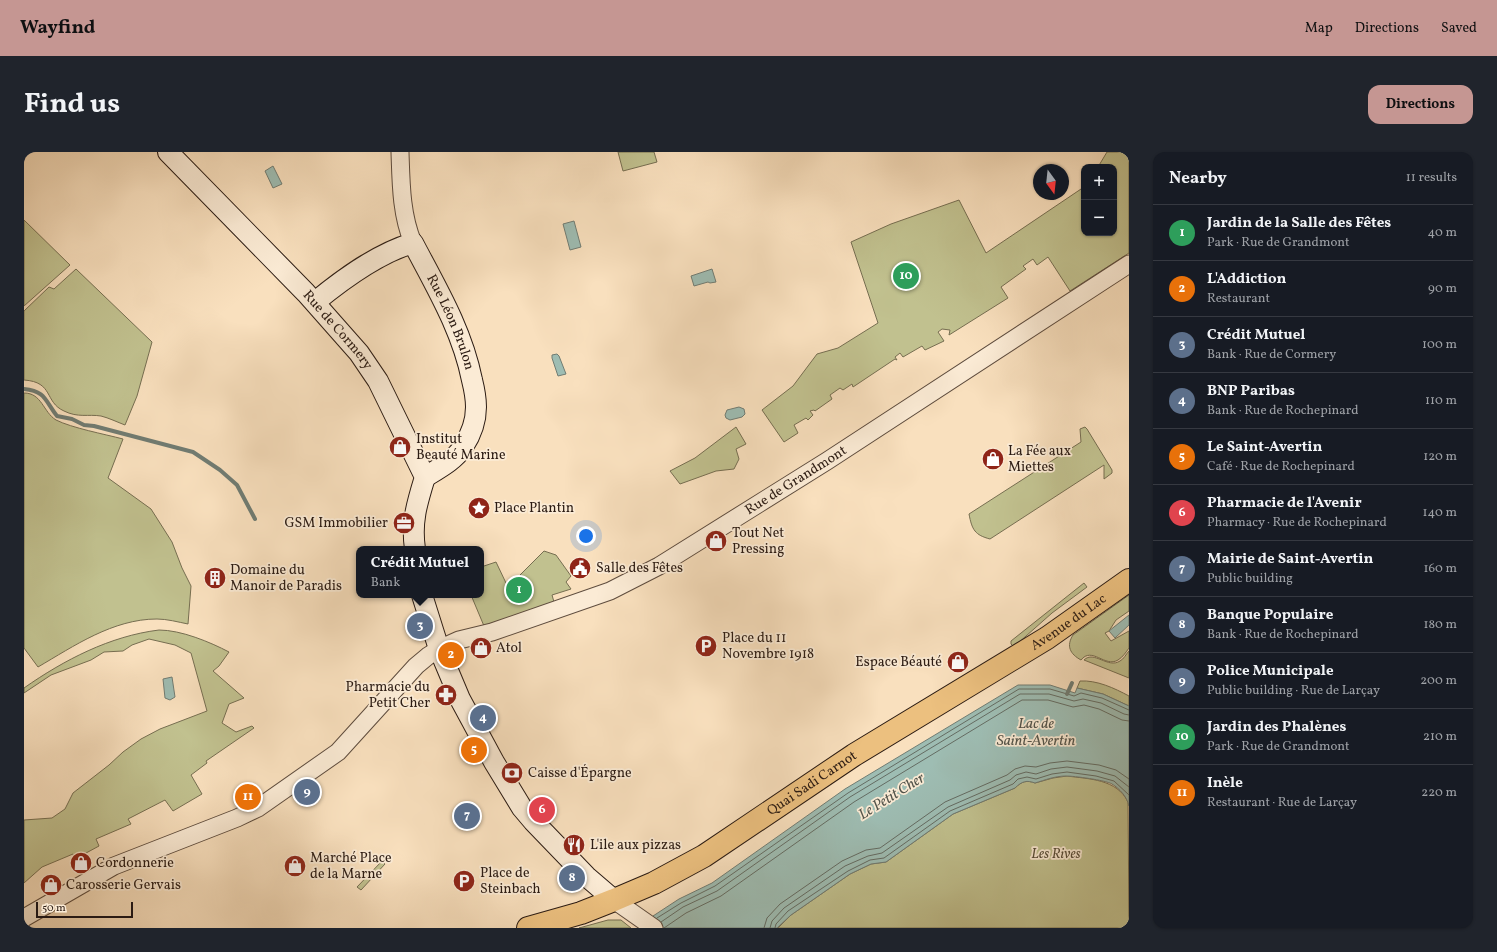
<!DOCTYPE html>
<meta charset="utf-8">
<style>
:root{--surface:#171b24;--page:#20242c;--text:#f1f3f6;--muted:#9ea1a6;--line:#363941;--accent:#c59692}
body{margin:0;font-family:Vollkorn,serif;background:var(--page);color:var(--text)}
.controls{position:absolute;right:12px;top:12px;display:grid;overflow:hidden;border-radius:8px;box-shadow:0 1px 3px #0004}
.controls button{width:36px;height:36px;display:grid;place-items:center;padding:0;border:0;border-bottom:1px solid var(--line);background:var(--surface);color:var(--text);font:20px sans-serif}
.compass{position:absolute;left:1009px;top:12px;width:36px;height:36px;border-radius:50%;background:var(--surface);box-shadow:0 1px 3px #0004;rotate:165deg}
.scale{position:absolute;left:12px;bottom:10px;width:97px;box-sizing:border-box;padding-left:4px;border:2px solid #2b1b13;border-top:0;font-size:11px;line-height:14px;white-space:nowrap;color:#2b1b13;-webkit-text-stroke:3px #fbebd5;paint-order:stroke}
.you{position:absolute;left:562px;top:384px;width:14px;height:14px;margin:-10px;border:3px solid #fff;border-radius:50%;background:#1a73e8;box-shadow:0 0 0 6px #1a73e833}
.badge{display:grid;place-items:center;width:26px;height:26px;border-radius:50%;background:var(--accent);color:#fff;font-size:13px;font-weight:700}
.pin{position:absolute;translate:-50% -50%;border:2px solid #fff;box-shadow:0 1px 4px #0006}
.popup{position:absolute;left:332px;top:394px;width:128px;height:52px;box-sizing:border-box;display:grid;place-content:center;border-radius:8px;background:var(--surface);filter:drop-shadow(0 1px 3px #0005);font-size:13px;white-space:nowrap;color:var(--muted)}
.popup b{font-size:15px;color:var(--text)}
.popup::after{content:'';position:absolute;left:50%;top:100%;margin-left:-8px;border:8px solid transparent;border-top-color:var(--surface)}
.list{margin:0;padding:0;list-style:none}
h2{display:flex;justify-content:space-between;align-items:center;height:52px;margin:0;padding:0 16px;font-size:17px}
h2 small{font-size:13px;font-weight:400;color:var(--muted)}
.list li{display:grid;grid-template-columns:26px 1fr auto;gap:12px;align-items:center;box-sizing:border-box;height:56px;padding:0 16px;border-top:1px solid var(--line)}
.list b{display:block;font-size:15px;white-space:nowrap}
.list p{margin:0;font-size:13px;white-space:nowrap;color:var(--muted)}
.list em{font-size:13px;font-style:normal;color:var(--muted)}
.map{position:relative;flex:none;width:1105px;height:776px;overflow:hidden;border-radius:12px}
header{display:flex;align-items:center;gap:24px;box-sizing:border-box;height:56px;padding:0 20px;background:var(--accent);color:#111}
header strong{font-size:19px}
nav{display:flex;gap:22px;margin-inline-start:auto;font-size:14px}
.intro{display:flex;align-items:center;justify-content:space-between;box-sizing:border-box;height:96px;padding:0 24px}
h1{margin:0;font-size:28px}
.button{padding:10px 18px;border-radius:12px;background:var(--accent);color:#111;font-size:14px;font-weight:700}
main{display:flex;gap:24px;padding:0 24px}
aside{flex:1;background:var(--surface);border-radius:12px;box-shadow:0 1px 3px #0004}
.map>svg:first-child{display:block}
.green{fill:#c1c18f;stroke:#766e51}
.water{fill:#9ebdb3;stroke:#707c73}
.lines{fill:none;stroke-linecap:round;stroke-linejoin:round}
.shore{stroke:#646c63;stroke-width:1}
.stream{stroke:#707c73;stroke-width:4}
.tertiary-casing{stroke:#5e4c3e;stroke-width:19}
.secondary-casing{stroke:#2b1b13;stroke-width:22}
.primary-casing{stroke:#2b1b13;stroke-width:24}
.tertiary{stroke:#fbebd5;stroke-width:17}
.secondary{stroke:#fbebd5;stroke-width:20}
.primary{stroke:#ecc07f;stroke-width:22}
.labels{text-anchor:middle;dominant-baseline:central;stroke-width:3.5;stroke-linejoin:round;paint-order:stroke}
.street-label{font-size:14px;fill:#2b1b13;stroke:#fbebd5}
.poi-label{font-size:14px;fill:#2b1b13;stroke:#fbebd5;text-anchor:start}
.park-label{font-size:14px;font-style:italic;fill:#584d38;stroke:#fbebd5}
.water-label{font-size:15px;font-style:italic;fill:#53544b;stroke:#fbebd5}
</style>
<header>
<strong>Wayfind</strong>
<nav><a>Map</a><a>Directions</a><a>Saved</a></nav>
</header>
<div class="intro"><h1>Find us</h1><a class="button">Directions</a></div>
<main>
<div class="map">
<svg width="1105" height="776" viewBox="0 0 1105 776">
<rect width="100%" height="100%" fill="#f9e0be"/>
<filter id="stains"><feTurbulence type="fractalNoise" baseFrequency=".005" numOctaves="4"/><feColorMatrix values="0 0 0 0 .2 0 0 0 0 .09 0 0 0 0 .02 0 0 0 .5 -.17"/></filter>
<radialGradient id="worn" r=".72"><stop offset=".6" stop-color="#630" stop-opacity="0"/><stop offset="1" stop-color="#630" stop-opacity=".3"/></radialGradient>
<!-- green -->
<g class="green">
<path d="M594 0H630L633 10 599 19Z"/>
<path d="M1083 0H1105V101L1046 139 1024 105 1013 113 1009 107 999 114 1002 117 977 135 984 146 925 183 926 178 918 177 914 180 920 189 901 198 898 194 879 205 876 201 871 205 873 208 871 207 829 235 828 232 819 238 816 236 806 243 808 247 791 259 790 258 786 259 789 263 784 268 782 266 770 273 774 281 760 290 738 258 769 234 793 202 814 196 854 171 827 90 867 72 935 48 962 101 1060 35V81H1090V15H1074Z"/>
<path d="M0 68 46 113 0 154Z"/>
<path d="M52 117 128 190 113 244 101 273C93 270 85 266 77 264 64 262 54 266 40 259 20 250 30 230 0 228V159L25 135 30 137Z"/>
<path d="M0 241C18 241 19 260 32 268 48 276 80 282 99 287L84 326 127 357 148 390 158 416 167 434 164 472C154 470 143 467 133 467 89 467 50 494 14 515L0 496Z"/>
<path d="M712 275 722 292 712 297 715 307 710 317 692 319 656 332 646 319 671 306Z"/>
<path d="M1061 275 1063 277 1088 318V321L1080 327V313L966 387C951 383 948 378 945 362L1057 290 1056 277Z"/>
<path d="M520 399 532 403 547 424 542 430 547 437 528 443 530 450 460 474 447 443H457V415L472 410 482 431 494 425Z"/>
<path d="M1060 431 1063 435 1028 461 993 492 989 494 987 492V489Z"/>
<path d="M1105 443V459L1092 468 1085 479 1081 481 1087 489 1105 479V496C1102 500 1099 505 1094 508 1081 516 1068 494 1057 508 1046 502 1042 494 1049 483Z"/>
<path d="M135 478C157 478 186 490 205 500L195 514 189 519 220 546 205 552 198 571 212 580 228 574 230 576 182 609 183 611 167 623 178 642 149 659 141 648 104 667 107 672 72 687 75 694 51 707 49 702 18 715 0 731V668L28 666 41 657 49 641 85 613 99 600 117 587 136 577 183 559 167 501 151 493 125 487 108 493 99 499 80 500 67 508 27 523 0 541V536C40 508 86 484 135 478Z"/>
<path d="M1105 499V526L1060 508C1070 498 1084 517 1096 509 1100 507 1102 502 1105 499Z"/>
<path d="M1056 529C1073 528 1090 536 1105 544V554L1079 542 1053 536Z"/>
<path d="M1043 624C1065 627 1093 627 1104 650L1105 776H754L767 763 826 722 847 712 862 710 929 662 991 636C998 629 1003 628 1011 631L1029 626Z"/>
<path d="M358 709 361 712 337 738 333 735Z"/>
<path d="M584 768H597L607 776H555Z"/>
</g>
<!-- water -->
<g class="water">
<path d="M249 14 258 32 249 36 241 19Z"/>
<path d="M550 69 557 95 546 98 539 72Z"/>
<path d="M688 117 692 130 686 131 684 130 670 134 667 124Z"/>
<path d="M533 202 535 204 542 222 534 224 528 206V203Z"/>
<path d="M715 255 720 257 721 262 718 265 706 268 702 266 701 263 703 258Z"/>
<path d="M1105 463V473L1091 486 1085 479Z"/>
<path d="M148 525 151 545 146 548 141 546 139 527Z"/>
<path d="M994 533H1026L1051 541 1053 536 1079 542 1105 554V654C1103 645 1096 637 1088 632 1081 628 1050 624 1042 624 1031 624 1021 628 1011 631 1003 628 998 629 991 636L929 662 862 710 847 712 826 722 767 763 753 776H621L625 773 629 764 655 747 688 731 821 637Z"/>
</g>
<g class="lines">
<!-- shore -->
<g class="shore">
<path d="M633 766 657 751 691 734 824 641 995 537H1026L1050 544 1057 541 1078 546 1105 558"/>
<path d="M637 770 659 755 693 739 826 645 996 542H1025L1050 549 1059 547 1077 551 1100 562 1105 563"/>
<path d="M640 776 662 761 697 744 830 650 998 548H1024L1049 555 1060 553 1075 557 1098 568 1105 569"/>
<path d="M740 776 743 766 756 752 818 709 842 698 856 696 921 650 983 623 991 617 1001 614 1012 615 1026 611 1043 609 1075 613 1092 618 1105 627"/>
<path d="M746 776 748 769 760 756 821 714 844 704 858 701 924 655 986 628 992 623 1002 620 1012 622 1027 617 1043 615 1073 619 1091 624 1105 635"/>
<path d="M751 776 752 772 764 759 824 719 846 708 860 706 926 659 989 632 994 627 1003 625 1012 627 1028 622 1043 620 1072 624 1090 629 1105 643"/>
</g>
<!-- stream -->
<g class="stream">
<path d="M0 237C22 239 21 249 33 264L48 267 60 273 70 274 169 300 196 318 213 333 231 367"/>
<path d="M1043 542 1048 531"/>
</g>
<!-- tertiary casing -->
<g class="tertiary-casing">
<g id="tertiary">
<path d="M376 0C377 31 377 62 389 91"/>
<path d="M590 748 630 776"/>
<path id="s1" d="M0 766 90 714 213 666 234 656 314 600 392 514 404 504 415 497 435 488 468 480 586 439 635 414 803 309 1105 112"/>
</g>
</g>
<!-- secondary casing -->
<g class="secondary-casing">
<g id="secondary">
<path id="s2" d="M144 0 282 141 335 201 354 229 401 325C393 351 387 370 391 397"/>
<path id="s3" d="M291 150C319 127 354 101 389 91 412 135 438 178 448 228 450 236 452 246 452 255 452 270 447 283 439 295 431 308 414 317 401 325"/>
<path d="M398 443 415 497 436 547 470 610 498 656 509 669 562 724 590 748"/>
</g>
</g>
<!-- primary casing -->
<g class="primary-casing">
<g id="primary">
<path id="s4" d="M504 776 557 761 590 748 630 731 680 704 830 603 1023 486 1105 428"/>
</g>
</g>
<!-- tertiary -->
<use href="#tertiary" class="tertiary"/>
<!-- secondary -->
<use href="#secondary" class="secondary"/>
<!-- primary -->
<use href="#primary" class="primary"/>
</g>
<!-- icons -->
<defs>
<g id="shop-disc" transform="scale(1.15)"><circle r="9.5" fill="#8f2418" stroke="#fbebd5"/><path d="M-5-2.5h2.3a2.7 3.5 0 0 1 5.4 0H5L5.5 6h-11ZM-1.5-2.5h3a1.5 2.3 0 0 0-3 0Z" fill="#fff"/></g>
<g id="sight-disc" transform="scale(1.15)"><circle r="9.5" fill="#8f2418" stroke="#fbebd5"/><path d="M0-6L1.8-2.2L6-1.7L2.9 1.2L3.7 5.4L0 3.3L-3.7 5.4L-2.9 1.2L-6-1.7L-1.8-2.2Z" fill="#fff"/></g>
<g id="office-disc" transform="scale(1.15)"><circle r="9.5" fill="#8f2418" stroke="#fbebd5"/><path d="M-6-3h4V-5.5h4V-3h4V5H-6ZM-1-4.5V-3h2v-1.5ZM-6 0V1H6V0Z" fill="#fff"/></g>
<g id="civic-disc" transform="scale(1.15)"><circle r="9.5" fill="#8f2418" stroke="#fbebd5"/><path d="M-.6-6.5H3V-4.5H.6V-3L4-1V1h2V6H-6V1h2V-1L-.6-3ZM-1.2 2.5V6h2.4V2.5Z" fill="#fff"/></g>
<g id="building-disc" transform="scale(1.15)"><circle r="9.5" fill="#8f2418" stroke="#fbebd5"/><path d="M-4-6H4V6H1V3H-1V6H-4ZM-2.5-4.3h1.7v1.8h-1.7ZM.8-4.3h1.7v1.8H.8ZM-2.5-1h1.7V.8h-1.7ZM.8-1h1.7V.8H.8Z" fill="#fff"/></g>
<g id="parking-disc" transform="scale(1.15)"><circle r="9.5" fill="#8f2418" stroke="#fbebd5"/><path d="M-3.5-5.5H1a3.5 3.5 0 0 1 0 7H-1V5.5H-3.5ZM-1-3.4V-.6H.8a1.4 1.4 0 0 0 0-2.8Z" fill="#fff"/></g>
<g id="pharmacy-disc" transform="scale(1.15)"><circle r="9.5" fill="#8f2418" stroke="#fbebd5"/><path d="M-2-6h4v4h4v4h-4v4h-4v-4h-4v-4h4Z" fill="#fff"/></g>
<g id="bank-disc" transform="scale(1.15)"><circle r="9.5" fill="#8f2418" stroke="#fbebd5"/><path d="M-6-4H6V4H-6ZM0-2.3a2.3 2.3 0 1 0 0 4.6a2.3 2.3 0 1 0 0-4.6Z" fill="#fff"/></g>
<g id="restaurant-disc" transform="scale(1.15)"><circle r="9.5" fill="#8f2418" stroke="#fbebd5"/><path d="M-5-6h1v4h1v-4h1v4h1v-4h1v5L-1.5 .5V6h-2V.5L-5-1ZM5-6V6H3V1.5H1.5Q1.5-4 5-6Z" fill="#fff"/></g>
</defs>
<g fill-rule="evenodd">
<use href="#shop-disc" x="376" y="295"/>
<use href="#shop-disc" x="969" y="307"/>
<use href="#sight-disc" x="455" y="356"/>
<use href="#office-disc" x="380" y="371"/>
<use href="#shop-disc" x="692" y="389"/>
<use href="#civic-disc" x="556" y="416"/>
<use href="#building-disc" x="191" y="426"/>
<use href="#parking-disc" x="682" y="494"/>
<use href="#shop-disc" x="457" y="496"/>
<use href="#shop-disc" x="934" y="510"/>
<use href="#pharmacy-disc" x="422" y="543"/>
<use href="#bank-disc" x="488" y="621"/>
<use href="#restaurant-disc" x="550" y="693"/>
<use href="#shop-disc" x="57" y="711"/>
<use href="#shop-disc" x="271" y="714"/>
<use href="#parking-disc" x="440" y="729"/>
<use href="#shop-disc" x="27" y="733"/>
</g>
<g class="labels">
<!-- street labels -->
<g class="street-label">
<text stroke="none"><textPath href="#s3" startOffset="203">Rue Léon Brulon</textPath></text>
<text stroke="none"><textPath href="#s2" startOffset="246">Rue de Cormery</textPath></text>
<text stroke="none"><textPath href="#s1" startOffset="899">Rue de Grandmont</textPath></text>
<text stroke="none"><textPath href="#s4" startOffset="624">Avenue du Lac</textPath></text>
<text stroke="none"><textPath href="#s4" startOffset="321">Quai Sadi Carnot</textPath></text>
</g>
<!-- poi labels -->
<g class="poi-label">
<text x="392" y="287">Institut<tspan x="392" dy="16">Beauté Marine</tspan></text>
<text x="984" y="299">La Fée aux<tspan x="984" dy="16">Miettes</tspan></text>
<text x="470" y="356">Place Plantin</text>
<text x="364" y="371" text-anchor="end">GSM Immobilier</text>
<text x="708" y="381">Tout Net<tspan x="708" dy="16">Pressing</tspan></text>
<text x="572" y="416">Salle des Fêtes</text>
<text x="206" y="418">Domaine du<tspan x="206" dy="16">Manoir de Paradis</tspan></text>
<text x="698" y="486">Place du 11<tspan x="698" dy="16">Novembre 1918</tspan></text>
<text x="472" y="496">Atol</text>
<text x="918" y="510" text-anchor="end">Espace Béauté</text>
<text x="406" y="535" text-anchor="end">Pharmacie du<tspan x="406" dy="16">Petit Cher</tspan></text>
<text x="504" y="621">Caisse d'Épargne</text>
<text x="566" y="693">L'ile aux pizzas</text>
<text x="286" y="706">Marché Place<tspan x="286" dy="16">de la Marne</tspan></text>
<text x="72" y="711">Cordonnerie</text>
<text x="456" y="721">Place de<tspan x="456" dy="16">Steinbach</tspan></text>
<text x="42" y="733">Carosserie Gervais</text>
</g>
<!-- park labels -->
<g class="park-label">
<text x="1032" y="702">Les Rives</text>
</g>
<!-- water labels -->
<g class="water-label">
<text x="1012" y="572">Lac de<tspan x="1012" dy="17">Saint-Avertin</tspan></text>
<text transform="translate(868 645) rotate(-32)">Le Petit Cher</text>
</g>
</g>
<rect width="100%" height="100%" filter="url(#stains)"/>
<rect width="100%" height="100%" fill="url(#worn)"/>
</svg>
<div class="controls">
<button>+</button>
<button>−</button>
</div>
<svg class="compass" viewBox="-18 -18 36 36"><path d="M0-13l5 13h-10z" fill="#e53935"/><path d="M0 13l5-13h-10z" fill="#9ea1a6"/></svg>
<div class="scale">50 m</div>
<div class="you"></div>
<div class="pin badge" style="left:495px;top:438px;background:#2e9e5b">1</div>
<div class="pin badge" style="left:427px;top:503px;background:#e8710a">2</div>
<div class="pin badge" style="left:396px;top:474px;background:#5c6f8a">3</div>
<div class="popup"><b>Crédit Mutuel</b>Bank</div>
<div class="pin badge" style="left:459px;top:566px;background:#5c6f8a">4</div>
<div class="pin badge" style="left:450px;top:598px;background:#e8710a">5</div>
<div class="pin badge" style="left:518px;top:658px;background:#e0444e">6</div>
<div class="pin badge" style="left:443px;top:664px;background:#5c6f8a">7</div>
<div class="pin badge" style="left:548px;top:726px;background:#5c6f8a">8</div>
<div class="pin badge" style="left:283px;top:640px;background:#5c6f8a">9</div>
<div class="pin badge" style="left:882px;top:124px;background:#2e9e5b">10</div>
<div class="pin badge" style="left:224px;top:645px;background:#e8710a">11</div>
</div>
<aside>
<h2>Nearby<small>11 results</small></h2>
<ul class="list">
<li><span class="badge" style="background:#2e9e5b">1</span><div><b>Jardin de la Salle des Fêtes</b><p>Park · Rue de Grandmont</p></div><em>40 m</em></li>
<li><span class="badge" style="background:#e8710a">2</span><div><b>L'Addiction</b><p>Restaurant</p></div><em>90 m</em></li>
<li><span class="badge" style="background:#5c6f8a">3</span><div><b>Crédit Mutuel</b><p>Bank · Rue de Cormery</p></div><em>100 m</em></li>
<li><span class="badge" style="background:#5c6f8a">4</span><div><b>BNP Paribas</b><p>Bank · Rue de Rochepinard</p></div><em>110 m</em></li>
<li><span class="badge" style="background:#e8710a">5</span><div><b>Le Saint-Avertin</b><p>Café · Rue de Rochepinard</p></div><em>120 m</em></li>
<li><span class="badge" style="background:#e0444e">6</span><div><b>Pharmacie de l'Avenir</b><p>Pharmacy · Rue de Rochepinard</p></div><em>140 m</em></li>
<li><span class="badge" style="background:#5c6f8a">7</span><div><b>Mairie de Saint-Avertin</b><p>Public building</p></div><em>160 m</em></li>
<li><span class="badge" style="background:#5c6f8a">8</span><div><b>Banque Populaire</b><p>Bank · Rue de Rochepinard</p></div><em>180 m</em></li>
<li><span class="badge" style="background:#5c6f8a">9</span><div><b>Police Municipale</b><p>Public building · Rue de Larçay</p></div><em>200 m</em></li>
<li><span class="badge" style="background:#2e9e5b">10</span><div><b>Jardin des Phalènes</b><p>Park · Rue de Grandmont</p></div><em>210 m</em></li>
<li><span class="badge" style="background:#e8710a">11</span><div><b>Inèle</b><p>Restaurant · Rue de Larçay</p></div><em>220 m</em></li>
</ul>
</aside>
</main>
